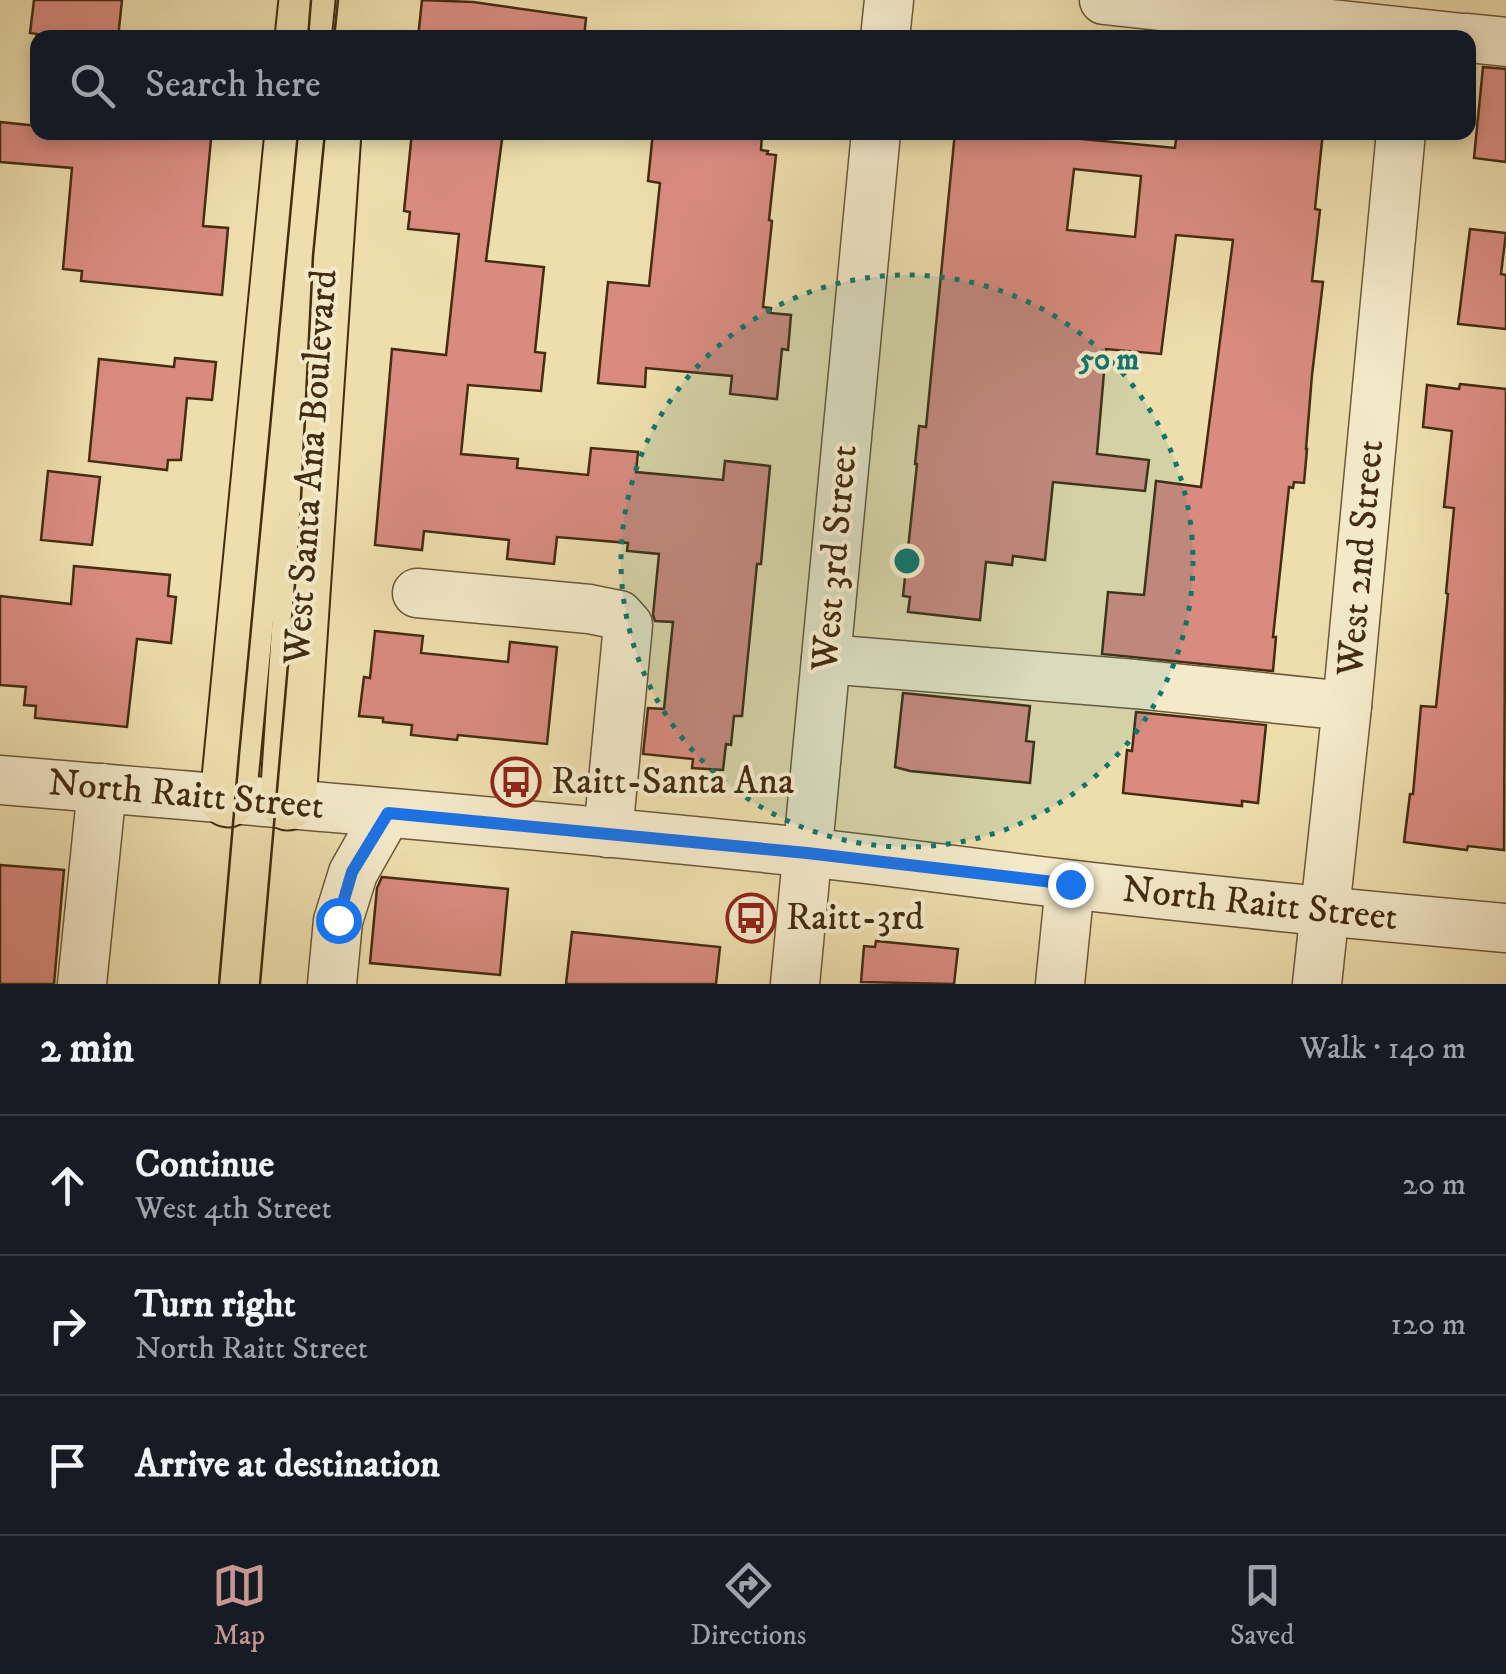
<!DOCTYPE html>
<meta charset="utf-8">
<style>
:root{--surface:#171b24;--page:#242831;--text:#f1f3f6;--muted:#9ea1a6;--line:#363941;--accent:#c59692}
body{margin:0;font-family:"IM FELL DW Pica",serif;background:var(--page);color:var(--text)}
.stop{position:absolute;width:30px;height:30px;margin:-22px;border:8px solid #1a73e8;border-radius:50%;background:#fff}
.stop.end{background:#1a73e8;border-color:#fff;box-shadow:0 2px 10px #0008}
.list{margin:0;padding:0;list-style:none}
h2{display:flex;justify-content:space-between;align-items:center;height:130px;margin:0;padding:0 40px;font-size:42px}
h2 small{font-size:32px;font-weight:400;color:var(--muted)}
.list li{display:grid;grid-template-columns:65px 1fr auto;gap:30px;align-items:center;box-sizing:border-box;height:140px;padding:0 40px;border-top:2px solid var(--line)}
.list b{display:block;font-size:38px;white-space:nowrap}
.list p{margin:0;font-size:32px;white-space:nowrap;color:var(--muted)}
.list em{font-size:32px;font-style:normal;color:var(--muted)}
.icon{flex:none;width:55px;height:55px;fill:none;stroke:currentColor;stroke-width:2;stroke-linecap:round;stroke-linejoin:round}
.map{position:relative;flex:none;width:1506px;height:984px;overflow:hidden}
.search{position:absolute;background:var(--surface);box-shadow:0 5px 15px #0003;left:30px;right:30px;top:30px;height:110px;display:flex;align-items:center;gap:25px;box-sizing:border-box;padding:0 35px;border-radius:20px;color:var(--muted);font-size:38px}
.sheet{height:550px;background:var(--surface)}
nav{display:flex;justify-content:space-around;align-items:center;box-sizing:border-box;height:140px;border-top:2px solid var(--line);background:var(--surface);font-size:28px;color:var(--muted)}
nav a{display:grid;justify-items:center;gap:5px}
nav .on{color:var(--accent)}
.map>svg:first-child{display:block}
.building{fill:#d98b7f;stroke:#432c10;stroke-width:2.5;fill-rule:evenodd}
.lines{fill:none;stroke-linecap:round;stroke-linejoin:round}
.minor-casing{stroke:#6e5838;stroke-width:51}
.major-casing{stroke:#432c10;stroke-width:59}
.minor{stroke:#f4eaca;stroke-width:48}
.major{stroke:#eedeae;stroke-width:55}
.tram{stroke:#432c10;stroke-width:2.5}
.route{stroke:#1a73e8;stroke-width:12}
.ring{fill:none;stroke:#0f766e;stroke-width:5;stroke-dasharray:5 10}
.labels{text-anchor:middle;dominant-baseline:central;stroke-width:8;stroke-linejoin:round;paint-order:stroke}
.street-label{font-size:38px;fill:#432c10;stroke:#f4eaca}
.poi-label{font-size:38px;fill:#432c10;stroke:#f4eaca;text-anchor:start}
.centre{fill:#0f766e;stroke:#f4eaca;stroke-width:5}
.ring-label{font-size:30px;text-anchor:middle;font-weight:bold;fill:#0f766e;stroke:#f4eaca;stroke-width:8;stroke-linejoin:round;paint-order:stroke}
</style>
<div class="map">
<svg width="1506" height="984" viewBox="0 0 1506 984">
<rect width="100%" height="100%" fill="#eedeae"/>
<filter id="stains"><feTurbulence type="fractalNoise" baseFrequency=".002" numOctaves="4"/><feColorMatrix values="0 0 0 0 .2 0 0 0 0 .09 0 0 0 0 .02 0 0 0 .5 -.17"/></filter>
<radialGradient id="worn" r=".72"><stop offset=".6" stop-color="#630" stop-opacity="0"/><stop offset="1" stop-color="#630" stop-opacity=".3"/></radialGradient>
<!-- building -->
<g class="building">
<path d="M34 0H122L118 38H36L37 34 30 33Z"/>
<path d="M422 0 473 2 586 18 584 38H418Z"/>
<path d="M1483 67 1506 69V162L1474 158Z"/>
<path d="M0 122 38 126V132H138L211 139 203 226 228 228 222 295 81 281 82 271 63 269 72 168 0 162Z"/>
<path d="M412 132H503L486 261 544 267 535 352 545 353 541 391 468 385 461 454 518 459 517 468 588 475 591 448 638 452 636 472 723 480 725 461 770 466 761 564H757L742 716H734L731 745 726 744 723 770 692 768 693 759 643 754 648 708 664 709 673 622 655 621 653 615 659 554 627 551 628 543 557 537 554 564 507 559 509 540 424 531 422 550 375 545 392 349 446 355 459 234 408 229 410 212 404 211Z"/>
<path d="M653 132H762L761 150 768 151 767 154 776 155 769 220 772 221 763 307 771 308 770 313 791 315 788 350 782 349 777 399 730 394 732 376 646 368 645 387 598 383 608 282 649 286 660 183 648 181Z"/>
<path d="M955 132H1072V138L1175 148 1177 132H1323L1315 209 1320 210 1312 281 1323 282 1312 375 1306 449H1307L1304 483 1294 482 1293 488 1289 487 1273 637H1276L1273 671 1102 654 1108 592 1144 595 1156 481 1201 487 1233 240 1176 235 1161 354 1106 349 1097 454 1149 460 1145 491 1053 482 1045 560 1013 556 1012 565 986 562 980 620 908 612 910 597 903 596 917 464H915L919 426 926 427ZM1074 169 1141 176 1135 237 1067 230Z"/>
<path d="M1470 229 1506 233 1501 274 1506 275V329L1458 324Z"/>
<path d="M175 358 216 362 212 400 187 398 181 460H168L167 470 89 461 99 359 174 367Z"/>
<path d="M1460 384 1506 389 1504 850 1468 846 1467 850 1404 842 1410 794H1413L1421 706 1436 707 1448 594 1446 593 1454 508 1444 507 1452 431 1423 427 1427 385 1459 389Z"/>
<path d="M48 471 100 477 92 545 41 540Z"/>
<path d="M74 566 170 575 168 596 176 597 171 643 137 639 127 727 35 718 36 706 24 705 26 687 0 685V596L71 604Z"/>
<path d="M375 631 423 636 421 653 508 662 510 642 557 647 547 744 458 735 457 740 411 735 412 725 383 722V718L359 716 364 677 370 678Z"/>
<path d="M903 693 1030 706 1026 741 1034 742 1030 783 910 771 895 767Z"/>
<path d="M1136 712 1266 725 1258 803 1242 801V806L1123 793 1127 750 1132 751Z"/>
<path d="M0 865 64 870 54 984H0Z"/>
<path d="M382 877 508 889 500 975 370 963 377 888Z"/>
<path d="M572 932 720 947 716 984H566Z"/>
<path d="M876 941 958 949 954 984 861 982 864 946 875 947Z"/>
</g>
<g class="lines">
<!-- minor casing -->
<g class="minor-casing">
<g id="minor">
<path d="M1104 0 1463 38"/>
<path d="M885 38 889 0"/>
<path d="M1468 38 1506 42"/>
<path d="M417 593 589 609 619 615 628 625 608 833"/>
<path d="M826 659 1135 684 1347 706"/>
<path d="M0 780C268 802 536 824 803 852 891 861 979 874 1067 884 1213 901 1360 915 1506 928"/>
<path d="M82 984 102 788"/>
<path d="M332 984 338 921 353 873 387 813"/>
<path d="M795 984 876 132"/>
<path d="M1060 984 1070 885"/>
<path d="M1317 984 1347 706 1401 132"/>
</g>
</g>
<!-- major casing -->
<g class="major-casing">
<g id="major">
<path d="M303 38 307 0"/>
<path d="M228 799 293 132"/>
<path d="M288 802 333 132"/>
</g>
</g>
<!-- minor -->
<use href="#minor" class="minor"/>
<!-- major -->
<use href="#major" class="major"/>
<!-- tram -->
<g class="tram">
<path d="M308 38 311 0"/>
<path d="M334 38 338 0"/>
<path d="M219 984 239 755 298 132"/>
<path d="M260 984 299 539 313 256 325 132"/>
</g>
</g>
<g class="lines">
<!-- route -->
<path class="route" d="M338 920 352 872 388 813 807 853 1070 884"/>
</g>
<!-- distance rings -->
<circle cx="907" cy="561" r="286" fill="#0f766e" fill-opacity=".12"/>
<circle class="ring" cx="907" cy="561" r="286"/>
<!-- icons -->
<defs>
<g id="bus-ring" transform="scale(2.5)"><circle r="9.5" fill="#f4eaca" stroke="#8f2418" stroke-width="1.5"/><path d="M-5-6H5V4H4V6H2V4H-2V6H-4V4H-5ZM-3.5-4V0h7V-4ZM-3.5 1.2v1.5H-2V1.2ZM2 1.2v1.5H3.5V1.2Z" fill="#8f2418"/></g>
</defs>
<g fill-rule="evenodd">
<use href="#bus-ring" x="516" y="782"/>
<use href="#bus-ring" x="751" y="918"/>
</g>
<g class="labels">
<!-- street labels -->
<g class="street-label">
<text transform="translate(311 467) rotate(-86)">West Santa Ana Boulevard</text>
<text transform="translate(835 558) rotate(-85)">West 3rd Street</text>
<text transform="translate(1361 558) rotate(-85)">West 2nd Street</text>
<text transform="translate(186 795) rotate(5)">North Raitt Street</text>
<text transform="translate(1260 904) rotate(6)">North Raitt Street</text>
</g>
<!-- poi labels -->
<g class="poi-label">
<text x="551" y="782">Raitt-Santa Ana</text>
<text x="786" y="918">Raitt-3rd</text>
</g>
</g>
<circle cx="907" cy="561" r="15" class="centre"/>
<g class="ring-label">
<text x="1109" y="369">50 m</text>
</g>
<rect width="100%" height="100%" filter="url(#stains)"/>
<rect width="100%" height="100%" fill="url(#worn)"/>
</svg>
<div class="stop" style="left:338px;top:920px"></div>
<div class="stop end" style="left:1070px;top:884px"></div>
<div class="search"><svg class="icon" aria-label="search" viewBox="0 0 24 24"><circle cx="10" cy="10" r="6"/><path d="M15 15l6 6"/></svg>Search here</div>
</div>
<section class="sheet">
<h2>2 min<small>Walk · 140 m</small></h2>
<ul class="list">
<li><svg class="icon" aria-label="ahead" viewBox="0 0 24 24"><path d="M12 20V5M6 11l6-6 6 6"/></svg><div><b>Continue</b><p>West 4th Street</p></div><em>20 m</em></li>
<li><svg class="icon" aria-label="right" viewBox="0 0 24 24"><path d="M7 20v-9h11M14 6l5 5-5 5"/></svg><div><b>Turn right</b><p>North Raitt Street</p></div><em>120 m</em></li>
<li><svg class="icon" aria-label="arrive" viewBox="0 0 24 24"><path d="M6 21V4h12l-3 4 3 4H6"/></svg><div><b>Arrive at destination</b></div></li>
</ul>
</section>
<nav>
<a class="on"><svg class="icon" aria-label="map" viewBox="0 0 24 24"><path d="M3 6l6-2 6 2 6-2v14l-6 2-6-2-6 2zM9 4v14M15 6v14"/></svg>Map</a>
<a><svg class="icon" aria-label="directions" viewBox="0 0 24 24"><path d="M12 3l9 9-9 9-9-9zM9 14v-3h6M13 9l2 2-2 2"/></svg>Directions</a>
<a><svg class="icon" aria-label="saved" viewBox="0 0 24 24"><path d="M7 4h10v16l-5-4-5 4z"/></svg>Saved</a>
</nav>
